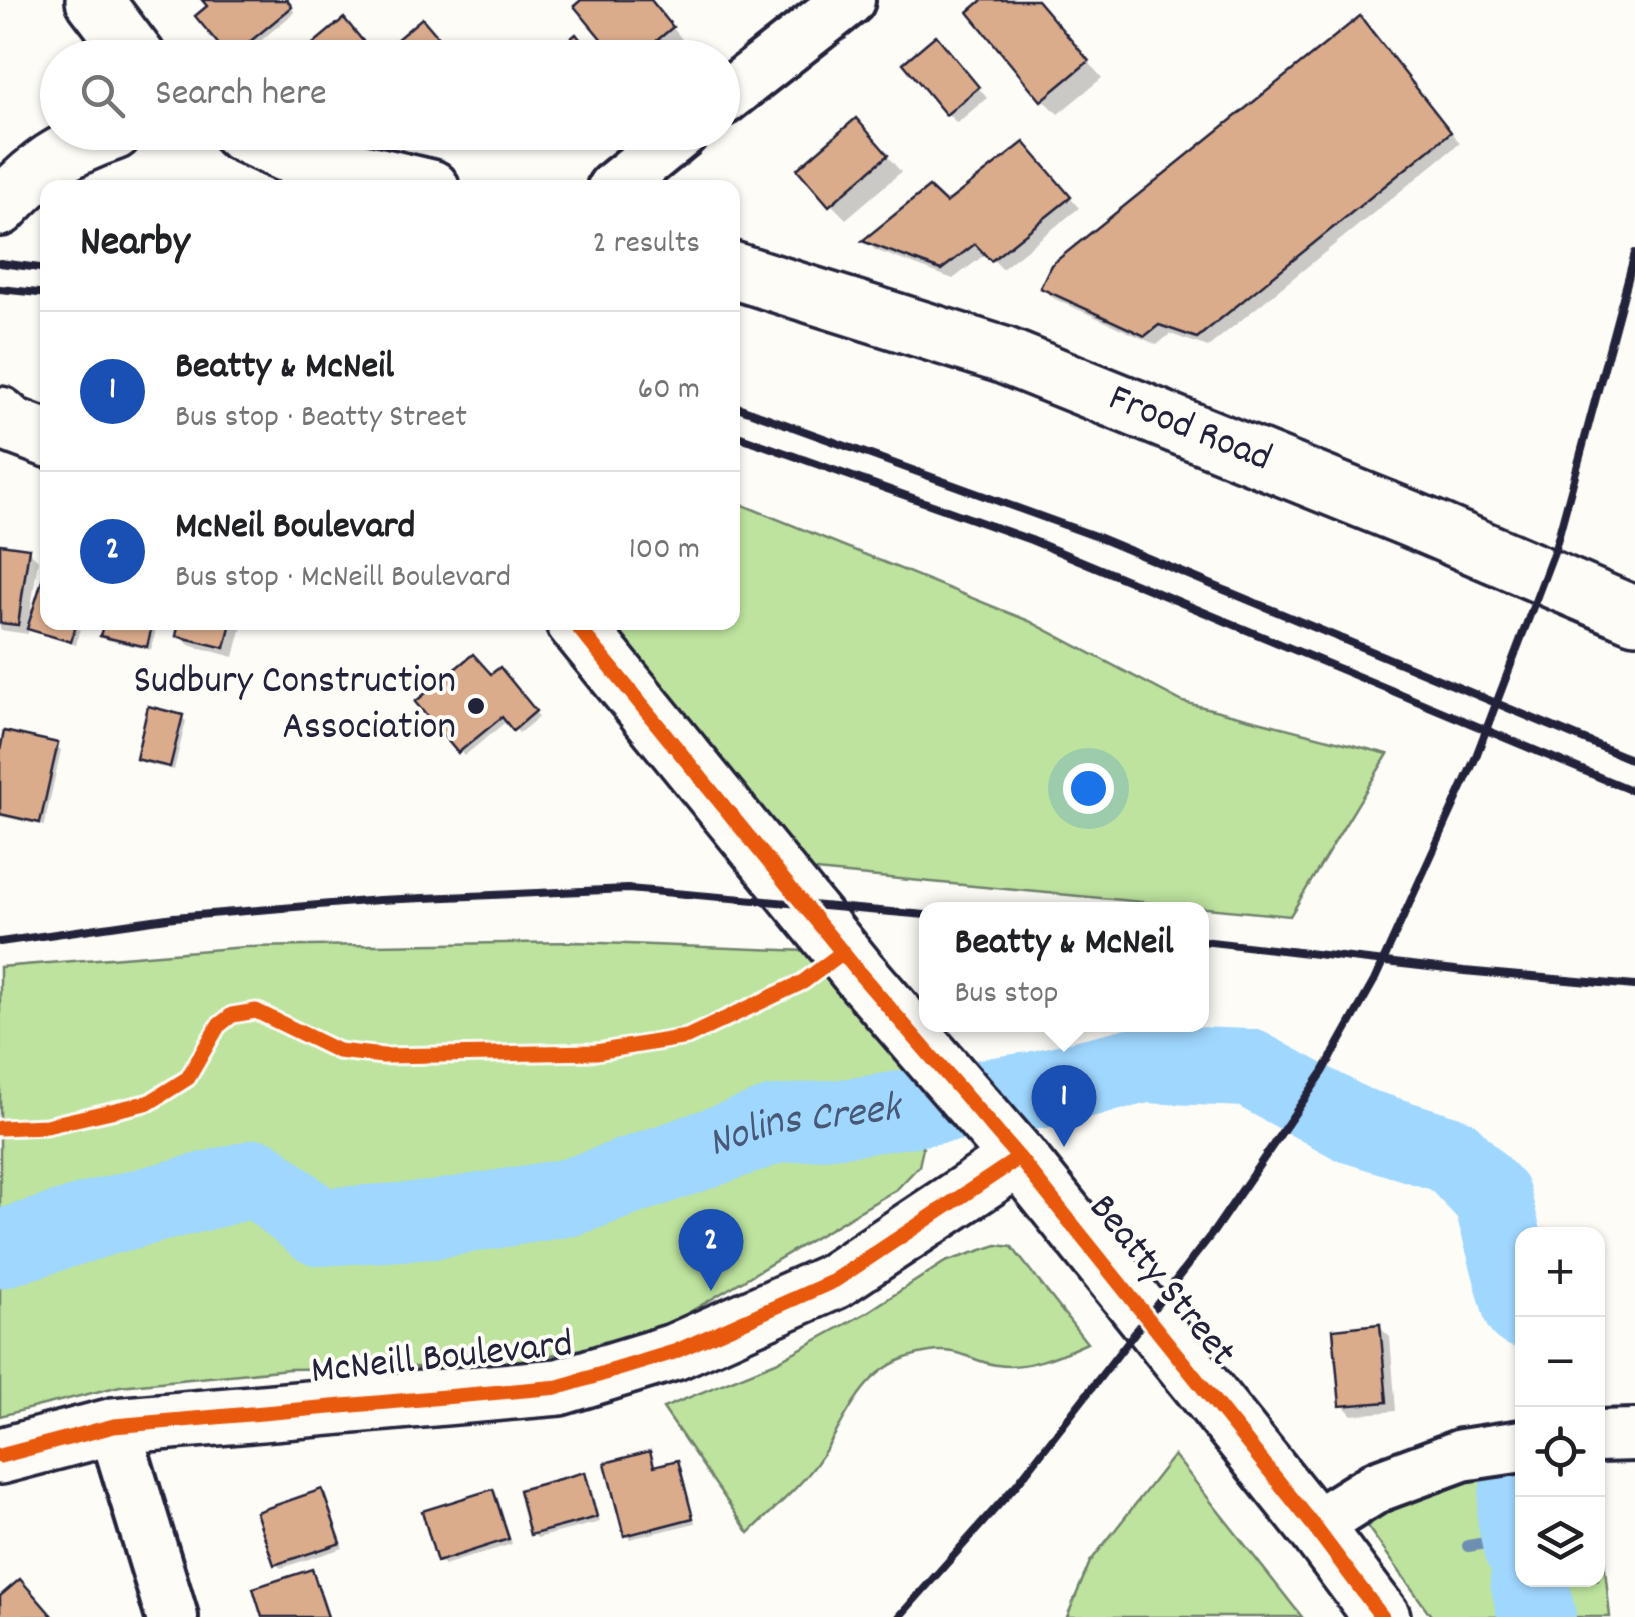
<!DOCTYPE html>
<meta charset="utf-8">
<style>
:root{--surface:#fff;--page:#f6f6f6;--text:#202124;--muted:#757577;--line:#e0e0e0;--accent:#22223b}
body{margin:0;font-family:Dekko,sans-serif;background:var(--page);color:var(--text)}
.controls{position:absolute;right:30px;bottom:30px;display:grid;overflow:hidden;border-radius:20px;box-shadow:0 2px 8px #0004}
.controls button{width:90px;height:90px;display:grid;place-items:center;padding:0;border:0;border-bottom:2px solid var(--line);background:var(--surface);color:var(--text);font:50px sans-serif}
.you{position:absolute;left:1088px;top:788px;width:35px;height:35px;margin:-25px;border:8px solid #fff;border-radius:50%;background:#1a73e8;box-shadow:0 0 0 15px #1a73e833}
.badge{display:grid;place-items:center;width:65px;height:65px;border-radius:50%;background:var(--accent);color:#fff;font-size:32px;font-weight:700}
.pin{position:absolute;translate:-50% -82px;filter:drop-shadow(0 2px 5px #0008)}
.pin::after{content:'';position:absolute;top:52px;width:35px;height:30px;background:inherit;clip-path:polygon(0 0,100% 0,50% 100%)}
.popup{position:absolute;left:919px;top:902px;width:290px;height:130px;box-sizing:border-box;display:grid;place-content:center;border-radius:20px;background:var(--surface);filter:drop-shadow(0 2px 8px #0005);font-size:32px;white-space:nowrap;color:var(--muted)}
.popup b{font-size:38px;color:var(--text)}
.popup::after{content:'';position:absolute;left:50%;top:100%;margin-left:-20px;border:20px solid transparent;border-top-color:var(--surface)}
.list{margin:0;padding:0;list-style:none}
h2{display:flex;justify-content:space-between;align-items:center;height:130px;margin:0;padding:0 40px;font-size:42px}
h2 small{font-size:32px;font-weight:400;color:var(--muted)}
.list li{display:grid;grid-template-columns:65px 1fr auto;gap:30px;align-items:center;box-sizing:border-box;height:160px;padding:0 40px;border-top:2px solid var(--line)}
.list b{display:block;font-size:38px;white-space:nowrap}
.list p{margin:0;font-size:32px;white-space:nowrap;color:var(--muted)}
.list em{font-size:32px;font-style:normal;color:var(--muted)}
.icon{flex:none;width:55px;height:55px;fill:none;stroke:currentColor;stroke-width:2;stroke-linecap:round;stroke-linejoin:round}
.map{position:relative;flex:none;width:1635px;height:1617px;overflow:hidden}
.search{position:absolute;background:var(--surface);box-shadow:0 2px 8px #0004;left:40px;top:40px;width:700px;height:110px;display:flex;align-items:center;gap:25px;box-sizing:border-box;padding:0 35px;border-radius:55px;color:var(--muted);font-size:38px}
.panel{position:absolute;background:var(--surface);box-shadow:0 2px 8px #0004;left:40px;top:180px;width:700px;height:450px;border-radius:20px}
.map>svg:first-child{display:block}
.green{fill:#bde39e;stroke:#70826c;stroke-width:2.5}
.shadow{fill:#0003}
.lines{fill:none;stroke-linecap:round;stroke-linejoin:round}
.stream{stroke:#6d8fb1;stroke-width:12}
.river{stroke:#9fd7ff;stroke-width:78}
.building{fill:#dbac8c;stroke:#22223b;stroke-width:2.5}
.street-casing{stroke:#22223b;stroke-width:58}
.secondary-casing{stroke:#22223b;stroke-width:62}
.street{stroke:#fdfcf7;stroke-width:50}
.secondary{stroke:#fdfcf7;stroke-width:55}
.rail{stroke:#22223b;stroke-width:8}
.cycleway-casing{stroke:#fdfcf7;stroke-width:21}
.cycleway{stroke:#e8590c;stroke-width:15}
.poi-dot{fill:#22223b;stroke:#fdfcf7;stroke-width:4}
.labels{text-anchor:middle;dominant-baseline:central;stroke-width:8;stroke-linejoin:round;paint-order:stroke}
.street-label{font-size:40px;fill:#22223b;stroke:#fdfcf7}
.poi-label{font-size:40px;fill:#22223b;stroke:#fdfcf7;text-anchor:end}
.water-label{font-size:42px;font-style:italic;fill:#485876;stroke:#fdfcf7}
</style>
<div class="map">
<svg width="1635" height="1617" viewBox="0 0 1635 1617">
<rect width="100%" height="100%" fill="#fdfcf7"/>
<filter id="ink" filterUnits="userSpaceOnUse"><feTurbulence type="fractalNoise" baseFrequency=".01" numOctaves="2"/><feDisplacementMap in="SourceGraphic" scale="20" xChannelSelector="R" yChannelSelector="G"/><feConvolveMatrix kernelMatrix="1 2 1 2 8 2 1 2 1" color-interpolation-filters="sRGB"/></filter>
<g filter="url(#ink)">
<!-- green -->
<g class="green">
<path d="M733 501 1029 621 1183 702 1388 754 1290 916 784 868 578 623 732 622Z"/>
<path d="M575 942 832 952 963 1105 900 1113 923 1148 919 1166 897 1189 671 1323 586 1349 486 1366 289 1369 120 1386 0 1416V967L245 947Z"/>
<path d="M997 1245 1012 1247 1087 1343C1061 1355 1026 1370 997 1365 972 1362 960 1347 930 1352 858 1362 851 1418 814 1467 796 1491 770 1512 749 1533L663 1408 776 1362 866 1313 945 1262Z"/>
<path d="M1174 1455 1302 1617H1067L1090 1562Z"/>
<path d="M1522 1459V1580H1598V1501L1610 1617H1432L1357 1512Z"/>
</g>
<!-- shadow -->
<g class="shadow">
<path d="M206 0H285L295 12 240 58H233L198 16 211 6Z"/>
<path d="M585 0H650L682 39 658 58H620Z"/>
<path d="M986 0H1037L1102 78 1058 114 1043 99Z"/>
<path d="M1370 30 1460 143 1208 347 1170 334 1157 345 1053 298 1043 287Z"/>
<path d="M946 48 987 98 957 123 947 113Z"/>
<path d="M544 132H565L553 142Z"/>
<path d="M871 137 901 172 846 219 831 204Z"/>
<path d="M1033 155 1079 208 1002 269 987 253 953 279 875 250 866 241 946 206Z"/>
<path d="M0 546 28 550 38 560 30 615 48 622H82L76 645 34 632 29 627 28 634 0 630Z"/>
<path d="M106 622H158L151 650 107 640 103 635Z"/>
<path d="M182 622H243L234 657 189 645 179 635Z"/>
<path d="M504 674 539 717 519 733 508 720 464 756 460 751 491 677Z"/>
<path d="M181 717 186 721 174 770 143 763 138 759Z"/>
<path d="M56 746 61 750 44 826 0 816V763Z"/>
<path d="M1379 1327 1390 1337 1396 1411 1352 1415 1342 1404Z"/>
<path d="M649 1454 656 1468 677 1462 681 1467 695 1523 630 1539 626 1535Z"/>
<path d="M585 1475 589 1479 600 1522 537 1538 533 1534Z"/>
<path d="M321 1492 343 1548 281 1568 276 1564Z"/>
<path d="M493 1492 497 1496 512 1544 444 1565 440 1561Z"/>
</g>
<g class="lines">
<!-- stream -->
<path class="stream" d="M1468 1546 1520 1537"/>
<!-- river -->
<g class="river">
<path id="s1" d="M0 1249 107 1216 257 1178 319 1227 432 1220 571 1197 775 1125 859 1116 1037 1090 1144 1064 1249 1068 1354 1125 1451 1155 1492 1198 1522 1309"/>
<path d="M1522 1457 1516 1517 1522 1548"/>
<path d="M1529 1580 1537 1617"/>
</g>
</g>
<!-- building -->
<g class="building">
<path d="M202 0H287L292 7 230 58 195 16 207 6Z"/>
<path d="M581 0H651L673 27 636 58H617L574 6Z"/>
<path d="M982 0H1037L1089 61 1041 101 968 12Z"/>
<path d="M1360 16 1451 132 1197 338 1159 325 1145 336 1040 288 1051 265Z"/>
<path d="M344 18 371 51 364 58H296Z"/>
<path d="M422 18 456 58H375Z"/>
<path d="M576 34 595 58H547Z"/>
<path d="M936 35 979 87 946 115 903 63Z"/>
<path d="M856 118 888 155 829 206 797 169Z"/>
<path d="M1024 142 1071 197 991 261 975 244 941 270 862 241 929 187 946 203Z"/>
<path d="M0 544 29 548 18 625 0 623Z"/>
<path d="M48 561V622H77L71 642 27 629Z"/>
<path d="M104 622H153L147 647 100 636Z"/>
<path d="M179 622H231L225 648 176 636Z"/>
<path d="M473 654 491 674 500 667 536 711 513 731 502 717 458 753 415 702Z"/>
<path d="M148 706 183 715 170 767 136 759Z"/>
<path d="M4 731 58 743 40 823 0 814V751Z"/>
<path d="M1380 1324 1387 1402 1340 1406 1333 1329Z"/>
<path d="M650 1451 654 1466 678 1460 693 1518 624 1536 605 1463Z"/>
<path d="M585 1472 597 1517 530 1535 519 1490Z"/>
<path d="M322 1489 341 1543 274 1565 256 1512Z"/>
<path d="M493 1489 509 1539 437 1562 422 1511Z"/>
<path d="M312 1569 328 1617H262L253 1588Z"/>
<path d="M20 1579 53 1617H0V1596Z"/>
</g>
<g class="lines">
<!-- street casing -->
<g class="street-casing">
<g id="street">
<path d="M722 100 849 0"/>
<path d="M613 188 682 132"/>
<path d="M114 1426 172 1617"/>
<path d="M1598 1436 1635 1435"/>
<path d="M1314 1526 1378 1486 1462 1455 1522 1446"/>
</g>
</g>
<!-- secondary casing -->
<g class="secondary-casing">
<g id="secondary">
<path d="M94 0 138 58"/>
<path d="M239 132 286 154 431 188"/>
<path d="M0 208C38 167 61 150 114 132"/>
<path id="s2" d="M732 270 1003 355 1410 519 1635 615"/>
<path d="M0 415 11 425 48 439"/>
<path d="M574 622 860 974 1019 1158 1314 1526 1382 1617"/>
<path d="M0 1456 114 1426 559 1387 674 1352 834 1281 1019 1158"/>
</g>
</g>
<!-- street -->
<use href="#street" class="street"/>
<!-- secondary -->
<use href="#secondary" class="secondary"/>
<!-- rail -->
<g class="rail">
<path d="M0 263 48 269"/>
<path d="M0 289 48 294"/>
<path d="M732 405 1095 536 1635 761"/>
<path d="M732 434 1031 540 1635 792"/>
<path d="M1202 941 1464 971 1635 986"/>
<path d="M0 942 174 917 379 900 628 889 926 915"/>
<path d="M899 1617 1017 1484 1214 1231 1323 1072 1374 981 1475 759 1555 549 1635 253"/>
</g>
<!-- cycleway casing -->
<g class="cycleway-casing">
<g id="cycleway">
<path d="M574 622 860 974 1019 1158 1314 1526 1382 1617"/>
<path d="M0 1128 46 1126 150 1102 188 1078 218 1026 232 1015 256 1011 338 1051 383 1056 596 1052 687 1037 803 982 843 952"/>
<path d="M0 1456 114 1426 559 1387 674 1352 834 1281 1019 1158"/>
</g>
</g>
<!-- cycleway -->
<use href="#cycleway" class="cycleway"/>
</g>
</g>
<!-- markers -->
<circle class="poi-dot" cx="476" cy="706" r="10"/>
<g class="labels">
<!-- street labels -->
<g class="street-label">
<text stroke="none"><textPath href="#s2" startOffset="485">Frood Road</textPath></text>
<text transform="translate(1160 1282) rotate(51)">Beatty Street</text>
<text transform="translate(442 1360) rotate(-6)">McNeill Boulevard</text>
</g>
<!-- poi labels -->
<g class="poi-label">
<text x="456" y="683">Sudbury Construction<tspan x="456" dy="46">Association</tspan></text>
</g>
<!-- water labels -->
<g class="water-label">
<text stroke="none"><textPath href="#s1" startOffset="845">Nolins Creek</textPath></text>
</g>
</g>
</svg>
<div class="controls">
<button>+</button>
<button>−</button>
<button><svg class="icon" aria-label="locate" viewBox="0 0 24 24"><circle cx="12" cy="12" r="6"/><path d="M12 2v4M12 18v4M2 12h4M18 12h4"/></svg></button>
<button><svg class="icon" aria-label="layers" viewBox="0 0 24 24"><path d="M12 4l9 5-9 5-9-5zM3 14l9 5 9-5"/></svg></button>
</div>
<div class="you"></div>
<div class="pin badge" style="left:1064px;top:1147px;background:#1a4fb4">1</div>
<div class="popup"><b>Beatty &amp; McNeil</b>Bus stop</div>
<div class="pin badge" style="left:711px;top:1291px;background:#1a4fb4">2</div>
<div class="search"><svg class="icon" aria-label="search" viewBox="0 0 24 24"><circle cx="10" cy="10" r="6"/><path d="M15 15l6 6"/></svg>Search here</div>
<section class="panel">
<h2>Nearby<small>2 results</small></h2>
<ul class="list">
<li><span class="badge" style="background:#1a4fb4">1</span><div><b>Beatty &amp; McNeil</b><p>Bus stop · Beatty Street</p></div><em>60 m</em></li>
<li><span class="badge" style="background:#1a4fb4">2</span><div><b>McNeil Boulevard</b><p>Bus stop · McNeill Boulevard</p></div><em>100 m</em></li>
</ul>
</section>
</div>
